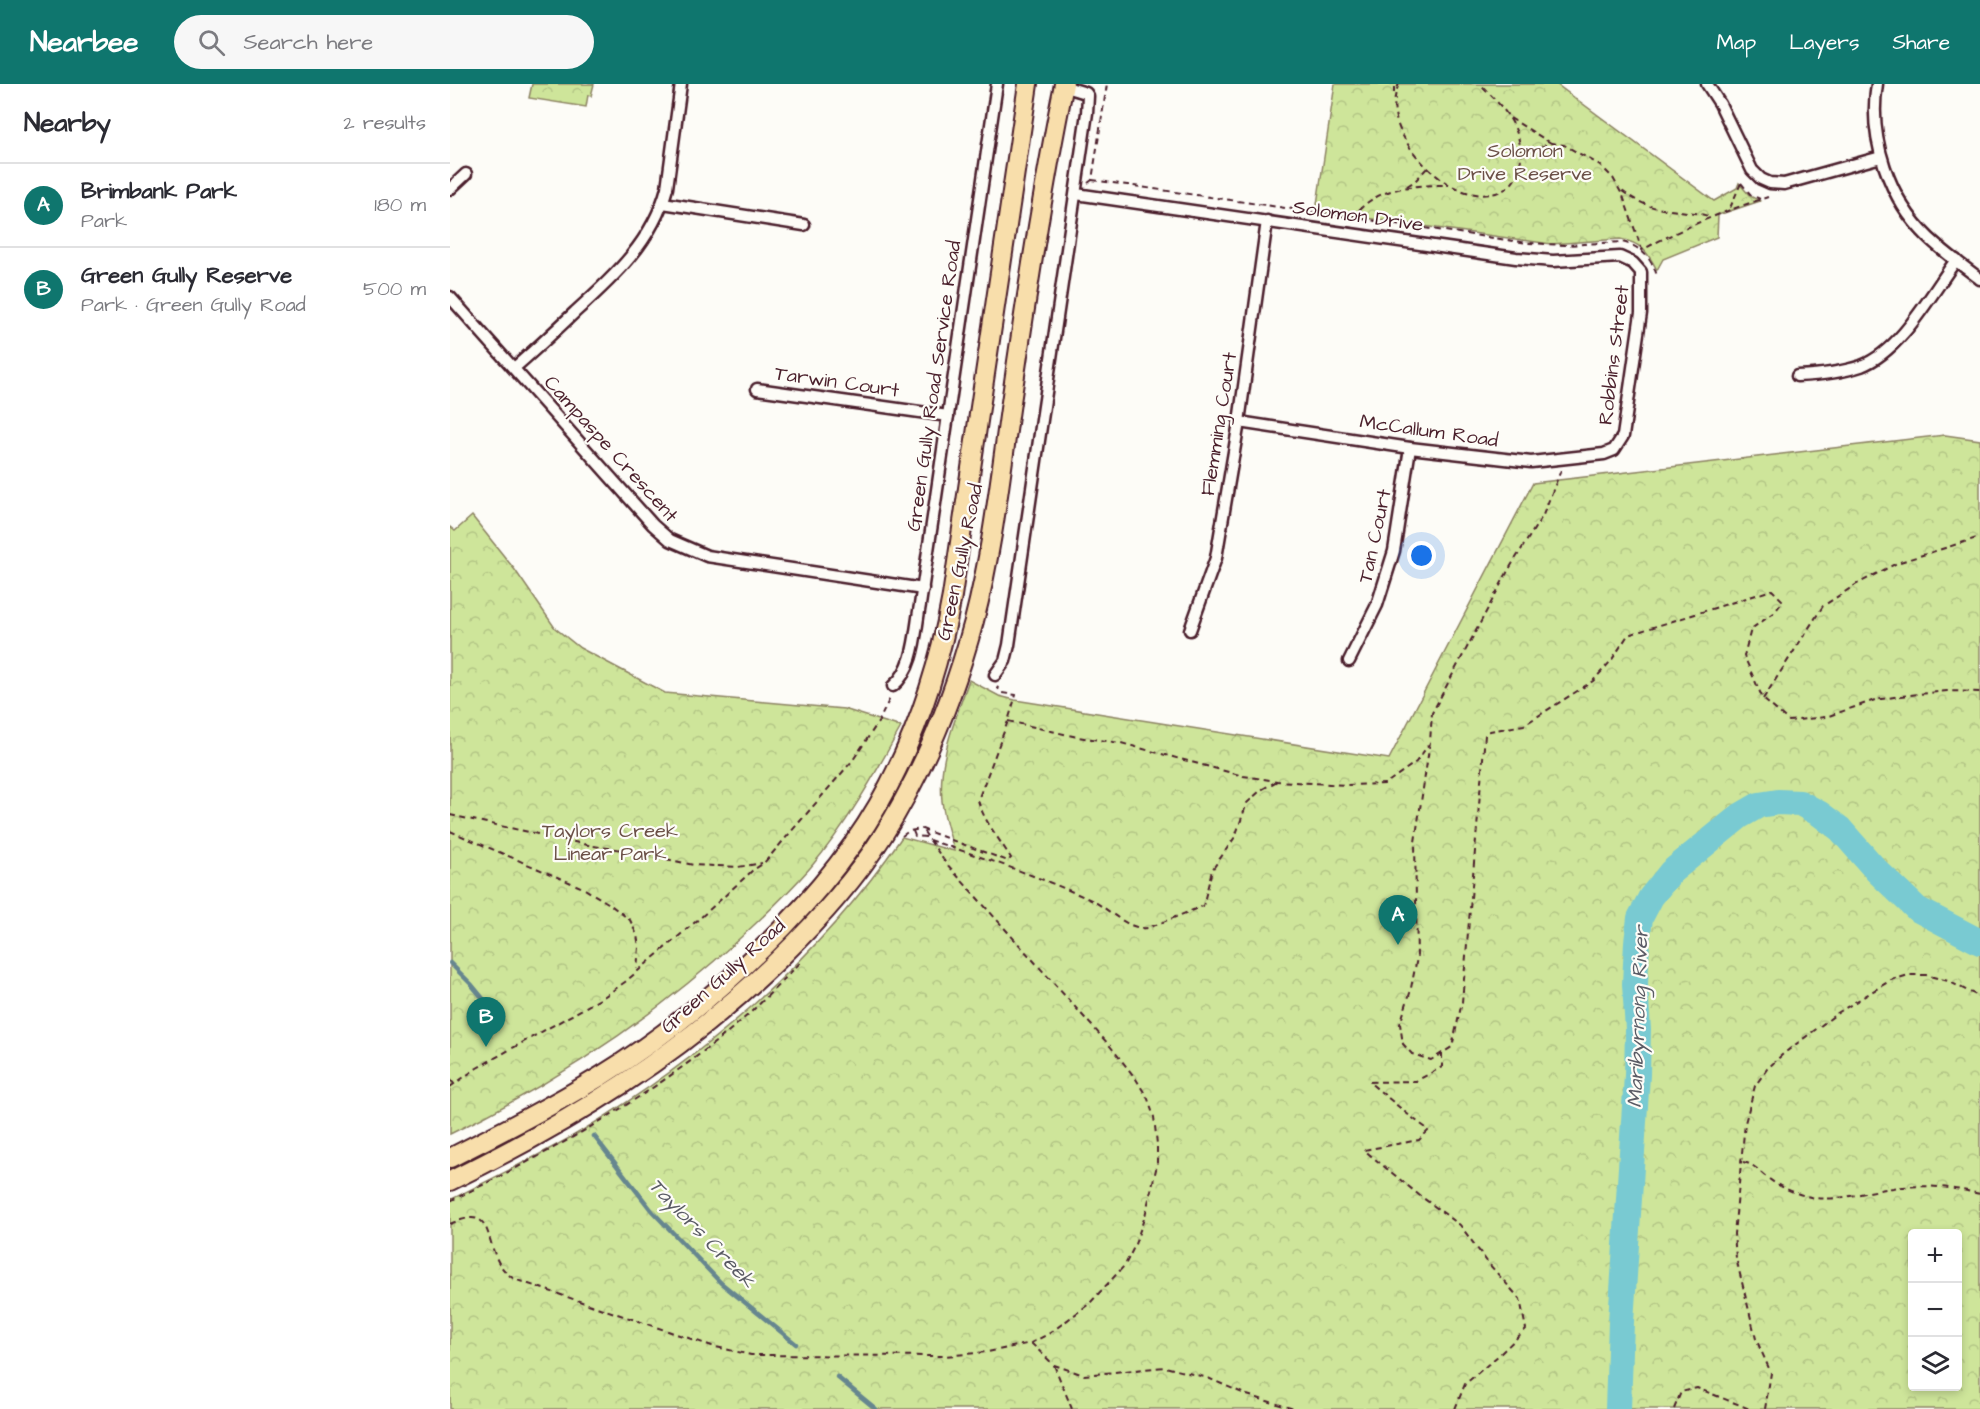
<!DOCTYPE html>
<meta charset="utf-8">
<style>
:root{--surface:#fff;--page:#f7f7f7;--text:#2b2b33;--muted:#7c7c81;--line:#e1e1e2;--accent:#0f766e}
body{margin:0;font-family:"Architects Daughter",sans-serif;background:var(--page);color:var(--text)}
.controls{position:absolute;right:18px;bottom:18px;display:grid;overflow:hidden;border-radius:6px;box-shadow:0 3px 9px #0003}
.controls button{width:54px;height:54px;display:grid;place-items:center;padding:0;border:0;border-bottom:2px solid var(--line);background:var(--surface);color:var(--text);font:30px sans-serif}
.you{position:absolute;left:972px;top:472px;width:21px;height:21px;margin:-15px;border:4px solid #fff;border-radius:50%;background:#1a73e8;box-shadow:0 0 0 9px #1a73e833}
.badge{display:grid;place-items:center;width:39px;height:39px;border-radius:50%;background:var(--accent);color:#fff;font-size:20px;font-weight:700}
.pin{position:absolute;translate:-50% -50px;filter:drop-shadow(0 2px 3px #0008)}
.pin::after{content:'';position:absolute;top:32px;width:21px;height:18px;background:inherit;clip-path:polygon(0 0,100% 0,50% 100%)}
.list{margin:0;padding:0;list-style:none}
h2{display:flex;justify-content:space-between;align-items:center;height:78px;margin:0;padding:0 24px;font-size:26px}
h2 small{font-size:20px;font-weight:400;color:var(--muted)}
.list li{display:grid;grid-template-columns:39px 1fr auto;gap:18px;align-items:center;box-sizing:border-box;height:84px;padding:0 24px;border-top:2px solid var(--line)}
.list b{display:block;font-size:22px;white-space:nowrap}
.list p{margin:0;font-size:20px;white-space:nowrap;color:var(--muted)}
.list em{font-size:20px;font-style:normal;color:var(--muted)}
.icon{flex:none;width:33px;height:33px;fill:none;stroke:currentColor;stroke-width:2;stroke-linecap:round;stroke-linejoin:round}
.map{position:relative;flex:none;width:1530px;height:1325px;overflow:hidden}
header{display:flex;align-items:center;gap:36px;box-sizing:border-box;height:84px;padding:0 30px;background:var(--accent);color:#fff}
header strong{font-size:28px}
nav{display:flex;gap:33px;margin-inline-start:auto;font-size:21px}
.search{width:420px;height:54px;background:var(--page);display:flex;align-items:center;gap:15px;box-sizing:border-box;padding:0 21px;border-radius:33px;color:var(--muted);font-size:22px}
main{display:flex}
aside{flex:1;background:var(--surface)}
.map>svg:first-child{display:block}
.park{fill:url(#park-crowns);stroke:#8c8262;stroke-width:1.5;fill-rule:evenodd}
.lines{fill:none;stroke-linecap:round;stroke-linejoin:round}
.stream{stroke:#66868f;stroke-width:4.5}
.river{stroke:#79cad2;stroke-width:26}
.minor-casing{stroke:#4a1f2b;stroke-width:15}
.primary-casing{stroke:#4a1f2b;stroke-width:22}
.path{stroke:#4a1f2b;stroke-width:2;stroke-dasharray:6 4.5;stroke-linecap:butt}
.minor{stroke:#fdfcf7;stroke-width:10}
.primary{stroke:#f8deab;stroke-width:18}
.labels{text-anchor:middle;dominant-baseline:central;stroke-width:4.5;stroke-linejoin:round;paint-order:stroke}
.park-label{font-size:20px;fill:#6b5047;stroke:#fdfcf7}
.street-label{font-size:20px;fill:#4a1f2b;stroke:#fdfcf7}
.water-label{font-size:21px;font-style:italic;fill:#5a5b65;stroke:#fdfcf7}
</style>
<header>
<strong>Nearbee</strong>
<div class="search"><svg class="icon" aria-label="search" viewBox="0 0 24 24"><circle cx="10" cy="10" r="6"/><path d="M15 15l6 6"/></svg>Search here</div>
<nav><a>Map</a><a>Layers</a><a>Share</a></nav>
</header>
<main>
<aside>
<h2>Nearby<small>2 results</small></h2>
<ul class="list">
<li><span class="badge">A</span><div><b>Brimbank Park</b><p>Park</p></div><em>180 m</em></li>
<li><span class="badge">B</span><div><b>Green Gully Reserve</b><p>Park · Green Gully Road</p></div><em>500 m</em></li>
</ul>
</aside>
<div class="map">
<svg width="1530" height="1325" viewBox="0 0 1530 1325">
<defs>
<pattern id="park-crowns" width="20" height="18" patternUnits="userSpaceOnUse" patternTransform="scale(1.5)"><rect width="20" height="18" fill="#cee59a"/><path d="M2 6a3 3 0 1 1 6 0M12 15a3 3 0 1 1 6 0" fill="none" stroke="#b2c485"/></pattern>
</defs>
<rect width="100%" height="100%" fill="#fdfcf7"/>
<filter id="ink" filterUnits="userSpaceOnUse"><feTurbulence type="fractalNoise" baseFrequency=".0167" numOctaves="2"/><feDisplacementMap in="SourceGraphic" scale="12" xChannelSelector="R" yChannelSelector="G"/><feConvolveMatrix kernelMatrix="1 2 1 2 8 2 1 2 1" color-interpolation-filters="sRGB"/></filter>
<g filter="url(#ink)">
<!-- park -->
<g class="park">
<path d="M82 0H144L141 12 138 11 136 23 79 14Z"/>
<path d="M885 0H1106L1264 117 1287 104 1289 99 1300 112 1310 117 1268 131 1267 153 1213 175 1207 186C1197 167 1191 159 1170 155L1101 160 866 127Z"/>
<path d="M1495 351 1530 356V1325H0V1116C44 1093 90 1072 133 1046 258 970 369 874 452 753L504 767C500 750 494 735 492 717 488 675 505 636 519 596L549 612 565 616 939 675 1083 399ZM1462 1150H1508V1302H1462Z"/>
<path d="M22 432 65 486 105 544 130 564 215 609 394 625 451 643C424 692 396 742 360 784 338 809 313 833 289 855 203 934 105 999 0 1050V443L5 447Z"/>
</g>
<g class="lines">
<!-- stream -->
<g class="stream">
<path d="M0 879 21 900 44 928"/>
<path d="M144 1052 202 1127 271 1199 346 1260"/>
<path d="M387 1293 426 1325"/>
</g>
<!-- river -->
<path class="river" d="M1168 1325 1171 1238 1187 991 1188 946 1185 900 1187 858 1190 834 1201 813 1221 788 1290 732 1309 721 1328 718 1350 719 1370 730 1390 745 1426 786 1467 825 1530 858"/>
<!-- minor casing -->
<g class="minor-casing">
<g id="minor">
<path d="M1257 0 1270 20 1302 86 1311 95 1320 99 1334 100 1431 73"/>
<path d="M1427 0C1418 54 1439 116 1479 154 1495 169 1513 182 1530 195"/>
<path d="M0 105 16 90"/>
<path d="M626 110 1066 174 1103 177 1170 173 1183 179 1191 188V229L1173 352 1164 366 1154 370 1081 378 960 364 789 338"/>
<path d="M213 119 354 141"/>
<path d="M0 213 203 441 220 456 257 472 473 505"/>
<path d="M64 284C85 266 105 247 125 228 164 193 203 157 217 104L231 0"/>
<path d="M1347 292C1368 291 1390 289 1411 282 1451 267 1481 210 1506 176"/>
<path d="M307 305 498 332"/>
<path d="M740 546 766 474 789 338 817 137"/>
<path d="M899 577 927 521 944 467 960 364"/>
<path d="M545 591 555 577 559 561 637 29 638 12 636 9 613 2"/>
<path d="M443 602C465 584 465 548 470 521L547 0"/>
</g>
</g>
<!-- primary casing -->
<g class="primary-casing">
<g id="primary">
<path d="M0 1074C51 1048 102 1022 151 992 256 927 383 811 439 701 470 641 490 579 502 512L578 0"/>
<path d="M0 1097C122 1037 229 972 328 876 366 839 403 799 432 753 473 688 504 612 524 537 542 468 550 396 560 325 576 216 592 108 614 0"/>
</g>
</g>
<!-- path -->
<g class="path">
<path d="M949 0C941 17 944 36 953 52 969 82 1009 119 1046 109 1078 100 1075 58 1060 35 1052 22 1041 11 1030 0"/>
<path d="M944 9V0"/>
<path d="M1060 34 1101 59"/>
<path d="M1071 71 1101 59 1114 61 1150 81 1163 94 1173 112 1192 166C1232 144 1274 127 1318 113"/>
<path d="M642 96 1078 159 1115 161 1172 158C1190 162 1202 174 1207 192"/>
<path d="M638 99 642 96 657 0"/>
<path d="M1291 99 1301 111 1310 115"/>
<path d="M957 102 965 97 977 84"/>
<path d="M1172 107C1183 115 1194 121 1207 124 1218 127 1254 128 1259 133"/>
<path d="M1280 124 1291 99"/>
<path d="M902 134C926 102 963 101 999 101"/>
<path d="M1111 386 1093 431 1059 485 982 629 980 658 965 758 967 874 960 909 950 940 953 960 962 970 981 976 1002 963 1012 918 1035 651 1040 647 1074 641 1143 597 1161 577 1178 551 1322 506 1333 517 1324 529 1301 545 1294 572 1313 615 1339 637 1376 633 1425 616 1451 612 1497 607 1530 608"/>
<path d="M1313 615 1373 522 1407 500 1447 479 1530 453"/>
<path d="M558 637 627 653 671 659 793 692 827 697 896 701 935 700 966 678 979 660"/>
<path d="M0 731 143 762 173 766 244 781 288 783 312 779"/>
<path d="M0 747 133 804 158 819 180 836 187 851 189 863 187 885"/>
<path d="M463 747 465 752 477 753"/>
<path d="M452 752 459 747 472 745 558 777 561 774C550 756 533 736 528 716L558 637 566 611 552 609 547 603"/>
<path d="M479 756C535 774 588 792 641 816 660 825 676 846 698 844L753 822 762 786 785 753 797 719 811 706 827 697"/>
<path d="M992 969V983L966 997 919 998 961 1033 979 1046 969 1056 914 1066 969 1111 1010 1141 1038 1179 1070 1215 1076 1245 1049 1271 1015 1300 1005 1325"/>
<path d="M0 995 4 1000"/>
<path d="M0 1003 27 984 152 914 175 898 257 828 303 786 314 779 403 676 429 637 440 614"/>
<path d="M1293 1078C1305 1080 1310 1089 1319 1095 1331 1104 1351 1112 1366 1114 1393 1117 1416 1107 1443 1104 1472 1100 1502 1103 1530 1110"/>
<path d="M0 1117C106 1066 210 1008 299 930 317 913 334 895 351 878"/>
<path d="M0 1140C37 1124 35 1142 44 1168 48 1180 54 1188 64 1195L262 1262 301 1271 494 1272 538 1268 581 1259 600 1249 639 1220 675 1181 684 1163 695 1132 707 1081V1060L704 1033 698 1015 686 995 660 962 495 778 472 745"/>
<path d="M581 1259 604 1281 634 1291 715 1283 758 1294 797 1311 844 1325"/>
<path d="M604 1281 622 1325"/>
<path d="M1224 1325 1231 1308 1247 1304 1300 1325"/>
<path d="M1315 1325 1321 1289 1306 1255 1286 1174 1284 1150 1295 1039 1305 1002 1317 985 1333 970 1389 928 1441 896 1459 891H1476L1498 897 1530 913"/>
</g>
<!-- minor -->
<use href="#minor" class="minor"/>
<!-- primary -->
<use href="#primary" class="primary"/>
</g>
</g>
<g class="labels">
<!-- park labels -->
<g class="park-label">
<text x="1075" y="67">Solomon<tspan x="1075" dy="23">Drive Reserve</tspan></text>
<text x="160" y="747">Taylors Creek<tspan x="160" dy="23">Linear Park</tspan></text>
</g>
<!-- street labels -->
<g class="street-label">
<text transform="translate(908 132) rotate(8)">Solomon Drive</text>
<text transform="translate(1164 271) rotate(-83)">Robbins Street</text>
<text transform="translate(387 298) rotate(8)">Tarwin Court</text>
<text transform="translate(484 302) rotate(-82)">Green Gully Road Service Road</text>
<text transform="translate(769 340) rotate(-81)">Flemming Court</text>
<text transform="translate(979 347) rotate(8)">McCallum Road</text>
<text transform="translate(161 365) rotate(48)">Campaspe Crescent</text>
<text transform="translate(925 452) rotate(-78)">Tan Court</text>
<text transform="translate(510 478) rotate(-78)">Green Gully Road</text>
<text transform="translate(273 892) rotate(-42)">Green Gully Road</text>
</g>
<!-- water labels -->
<g class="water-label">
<text transform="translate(1188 933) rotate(-88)">Maribyrnong River</text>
<text transform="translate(252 1149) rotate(46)">Taylors Creek</text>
</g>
</g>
</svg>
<div class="controls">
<button>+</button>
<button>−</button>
<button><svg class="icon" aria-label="layers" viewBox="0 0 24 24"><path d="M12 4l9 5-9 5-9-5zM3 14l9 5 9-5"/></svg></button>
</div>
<div class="you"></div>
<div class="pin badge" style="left:948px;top:861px">A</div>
<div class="pin badge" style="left:36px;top:963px">B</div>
</div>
</main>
